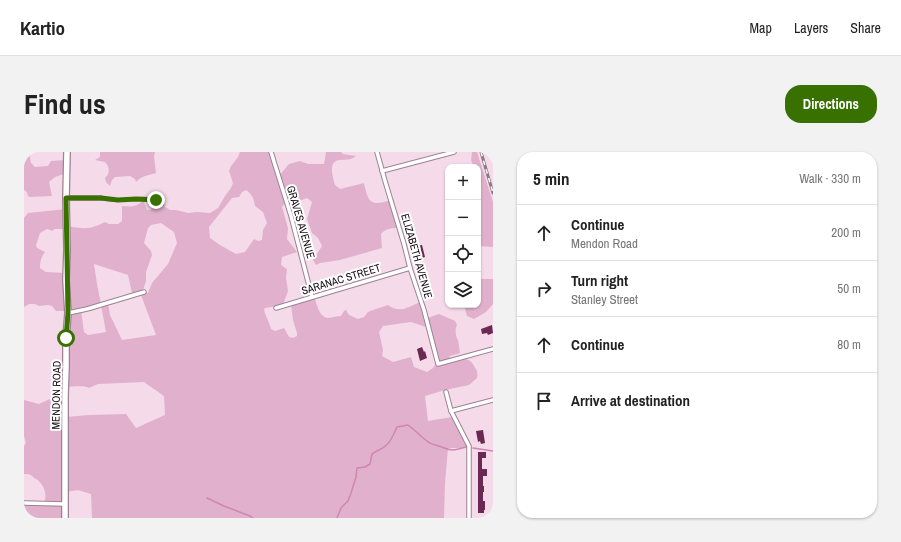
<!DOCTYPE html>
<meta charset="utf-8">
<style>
:root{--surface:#fff;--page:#f2f2f2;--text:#222;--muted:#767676;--line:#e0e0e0;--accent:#397100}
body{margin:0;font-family:"Archivo Narrow",sans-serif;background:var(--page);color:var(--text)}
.controls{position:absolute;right:12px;top:12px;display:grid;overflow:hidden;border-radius:8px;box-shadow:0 1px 3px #0004}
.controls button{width:36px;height:36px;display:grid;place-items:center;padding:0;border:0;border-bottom:1px solid var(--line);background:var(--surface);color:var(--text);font:20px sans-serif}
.stop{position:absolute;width:12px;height:12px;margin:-9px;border:3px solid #397100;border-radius:50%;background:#fff}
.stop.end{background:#397100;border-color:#fff;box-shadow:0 1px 4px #0008}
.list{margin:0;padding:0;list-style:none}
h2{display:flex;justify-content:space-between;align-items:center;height:52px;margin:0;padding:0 16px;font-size:17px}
h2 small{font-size:13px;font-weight:400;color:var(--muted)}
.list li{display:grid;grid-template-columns:26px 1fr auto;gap:12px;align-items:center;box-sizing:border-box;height:56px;padding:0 16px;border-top:1px solid var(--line)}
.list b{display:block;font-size:15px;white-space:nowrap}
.list p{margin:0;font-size:13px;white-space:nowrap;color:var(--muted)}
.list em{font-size:13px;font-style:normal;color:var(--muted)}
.icon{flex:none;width:22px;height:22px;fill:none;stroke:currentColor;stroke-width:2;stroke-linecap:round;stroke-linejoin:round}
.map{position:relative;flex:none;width:469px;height:366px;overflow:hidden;border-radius:16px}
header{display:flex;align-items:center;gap:24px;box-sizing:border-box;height:56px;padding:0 20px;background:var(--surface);border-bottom:1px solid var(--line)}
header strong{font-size:19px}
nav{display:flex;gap:22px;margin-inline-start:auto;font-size:14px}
.intro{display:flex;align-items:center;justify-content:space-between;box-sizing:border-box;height:96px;padding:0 24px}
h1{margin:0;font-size:28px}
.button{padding:10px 18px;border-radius:16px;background:var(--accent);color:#fff;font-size:14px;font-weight:700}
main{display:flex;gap:24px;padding:0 24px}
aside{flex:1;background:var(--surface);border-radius:16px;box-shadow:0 1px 3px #0004}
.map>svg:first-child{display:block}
.green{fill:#e1b0cd;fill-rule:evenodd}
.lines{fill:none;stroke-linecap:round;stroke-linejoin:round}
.stream{stroke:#d086b3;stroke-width:1.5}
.building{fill:#692953}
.lane-casing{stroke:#9b8391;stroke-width:4}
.street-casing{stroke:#9b8391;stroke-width:5.5}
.secondary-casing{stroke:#9b8391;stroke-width:8}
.lane{stroke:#fff;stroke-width:2}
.street{stroke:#fff;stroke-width:3.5}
.secondary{stroke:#fff;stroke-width:5.5}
.rail-casing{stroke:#8b7882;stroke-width:3}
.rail{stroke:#fff;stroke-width:1.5;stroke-dasharray:4.5;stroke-linecap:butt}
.route{stroke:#397100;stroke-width:5}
.labels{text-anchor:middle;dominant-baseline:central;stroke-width:4;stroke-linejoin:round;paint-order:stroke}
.street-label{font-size:11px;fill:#130a0f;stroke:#fff}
</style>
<header>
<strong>Kartio</strong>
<nav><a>Map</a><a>Layers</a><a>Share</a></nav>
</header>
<div class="intro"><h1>Find us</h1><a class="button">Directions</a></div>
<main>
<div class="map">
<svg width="469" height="366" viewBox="0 0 469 366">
<rect width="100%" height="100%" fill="#f5dae9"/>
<!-- green -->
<g class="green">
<path d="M0 0H5L7 11 11 15 24 14 27 9 41 8 40 22 31 25 25 30 28 44 6 45 4 44 3 40 0 38Z"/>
<path d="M76 0H131L130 4 132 21C125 23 117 24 112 30L111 27 106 24 91 25 88 28 86 34 82 30 81 26C86 22 86 15 81 10L71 8 76 5Z"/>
<path d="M216 0H247L254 25 265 12 276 9 284 12H300L302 0H317L319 2 332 4C326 9 323 7 316 8 303 9 309 25 311 33L316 37 340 31C344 50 346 55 367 48L376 76C368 76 362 76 357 82L358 96 316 108 296 111 292 113 289 108 298 94 294 86 288 81 283 67 288 50 283 46 270 51 262 50 258 55 264 76 263 87 273 100 258 105 257 113 263 117 262 126 264 139 259 153 241 156 240 158C242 165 245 170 247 177L251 179 260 176 265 185 269 186 273 184V181L269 168 267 153 292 144 293 146 291 147C293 153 295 164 303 166 307 166 313 164 317 164L320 159 322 158 325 163 334 167 340 165 344 160 349 158 364 153C375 162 385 155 396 150L403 166 415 162 431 169 433 173C431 176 431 184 434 188L436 201 426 204 425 205C433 211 439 204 446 209 448 210 449 212 450 214 453 218 454 221 453 226L445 233 421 238 401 244 404 269 428 265 445 296H424L421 331 420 366H68L67 342 54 338 41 340V366H0V351H20C21 348 22 344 21 341 21 335 15 328 10 326 7 322 4 322 0 322V294L2 291 0 284V248L15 252 28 246 34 241 41 240 42 265 65 263 102 262 112 276 141 263 140 244 120 230 74 232 65 236C58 233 49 235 42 235V159H32L28 154 24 153 15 154 11 152H5L0 155V66L4 61 42 57 44 74C60 77 65 78 81 70L85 72H94L98 69V54C106 55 114 55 119 48L123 58H127L130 49 134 46 137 48 141 55 146 58H152L164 61 173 60 186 61 194 56 201 44 207 36 209 31 205 19 207 14 214 5ZM222 38C228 42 230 47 231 54L239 60 243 71 239 78 238 88 234 89 230 87 221 100 212 102 196 93 186 86 185 75 208 46 215 45 218 40ZM137 71 150 80 153 91 144 112 128 131 124 141 117 143 132 183 98 188 86 163 84 151 77 152 73 132 70 112 104 123 108 141 119 138 122 129V120L128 103 127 99 120 91 124 76 127 73ZM23 77 29 79 30 77H43L41 121 22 120 16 116C16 110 17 105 21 100L13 96 12 93 16 81ZM77 153 82 180 64 183 60 180 57 158ZM387 170 405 176 414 209 409 216 403 220 390 215 387 205 369 210 358 204 359 198 355 180 359 174Z"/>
<path d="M448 0H453L469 50V95L454 94V15H450L447 8Z"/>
<path d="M454 127H469V152L462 160 450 167 443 164 440 153H454Z"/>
</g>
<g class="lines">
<!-- stream -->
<g class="stream">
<path d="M449 296 469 299"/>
<path d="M183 346 200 354 226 364 229 366"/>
<path d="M313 366 317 356 324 349 327 341 332 325 333 316 341 315 346 312 348 302C352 299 356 298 360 295 367 291 370 281 373 275L384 273C391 278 396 284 403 289 406 292 411 293 415 294 428 299 428 299 442 295"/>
</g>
</g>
<!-- building -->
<g class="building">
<path d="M398 93 401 105 395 107 392 94Z"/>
<path d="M468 173 469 181 464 183 463 181 458 182 457 177Z"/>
<path d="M398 195 400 200 401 199 403 206 396 209 393 197Z"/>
<path d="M459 278 461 291 457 292 456 289 454 290 452 279Z"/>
<path d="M454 300H462V306H458V317H463V324H459V334H460V340H459V349H461V358H460V361H454Z"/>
</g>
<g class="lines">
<!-- lane casing -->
<g class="lane-casing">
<path id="lane" d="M77 46C82 47 88 48 93 48 109 48 125 43 138 52"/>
</g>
<!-- street casing -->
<g class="street-casing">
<g id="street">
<path d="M247 0 267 64 288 145"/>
<path d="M353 0 361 29 380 92 386 116 400 158 414 212 469 197"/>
<path d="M358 19 430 0"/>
<path d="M42 46H77"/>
<path d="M252 156 386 116"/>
<path d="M44 161 63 157 120 140"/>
<path d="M422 240 427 259 445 294V366"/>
<path d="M427 259 469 248"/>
<path d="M0 351 41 352"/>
</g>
</g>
<!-- secondary casing -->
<g class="secondary-casing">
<path id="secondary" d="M41 366V243L42 214V186L44 161 42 128 43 98 42 46 43 0"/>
</g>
<!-- lane -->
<use href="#lane" class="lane"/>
<!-- street -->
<use href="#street" class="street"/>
<!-- secondary -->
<use href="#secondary" class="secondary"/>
<!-- rail casing -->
<g class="rail-casing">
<path id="rail" d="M457 0 469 41"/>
</g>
<!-- rail -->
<use href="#rail" class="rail"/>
</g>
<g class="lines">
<!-- route -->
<path class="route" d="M42 186 44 161 42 46H77L94 48 112 47 132 48"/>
</g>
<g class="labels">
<!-- street labels -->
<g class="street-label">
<text transform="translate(277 70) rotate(74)">GRAVES AVENUE</text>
<text transform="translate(393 104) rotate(74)">ELIZABETH AVENUE</text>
<text transform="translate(317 127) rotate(-17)">SARANAC STREET</text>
<text transform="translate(32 243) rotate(-89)">MENDON ROAD</text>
</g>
</g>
</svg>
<div class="controls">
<button>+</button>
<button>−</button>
<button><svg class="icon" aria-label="locate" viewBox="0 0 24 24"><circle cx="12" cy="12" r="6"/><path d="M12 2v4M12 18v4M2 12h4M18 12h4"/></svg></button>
<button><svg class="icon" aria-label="layers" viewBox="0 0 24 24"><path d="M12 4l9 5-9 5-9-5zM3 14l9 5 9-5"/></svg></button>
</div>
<div class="stop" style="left:42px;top:186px"></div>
<div class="stop end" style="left:132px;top:48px"></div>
</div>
<aside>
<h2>5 min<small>Walk · 330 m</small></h2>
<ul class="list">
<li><svg class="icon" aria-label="ahead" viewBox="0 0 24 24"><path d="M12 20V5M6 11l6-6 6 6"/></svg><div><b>Continue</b><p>Mendon Road</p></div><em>200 m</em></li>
<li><svg class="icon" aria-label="right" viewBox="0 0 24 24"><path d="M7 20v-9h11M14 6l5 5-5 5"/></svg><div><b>Turn right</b><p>Stanley Street</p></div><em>50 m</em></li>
<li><svg class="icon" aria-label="ahead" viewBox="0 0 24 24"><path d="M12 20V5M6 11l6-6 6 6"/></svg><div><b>Continue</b></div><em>80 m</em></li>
<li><svg class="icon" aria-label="arrive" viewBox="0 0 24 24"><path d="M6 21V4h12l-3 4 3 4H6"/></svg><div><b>Arrive at destination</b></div></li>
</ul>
</aside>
</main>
